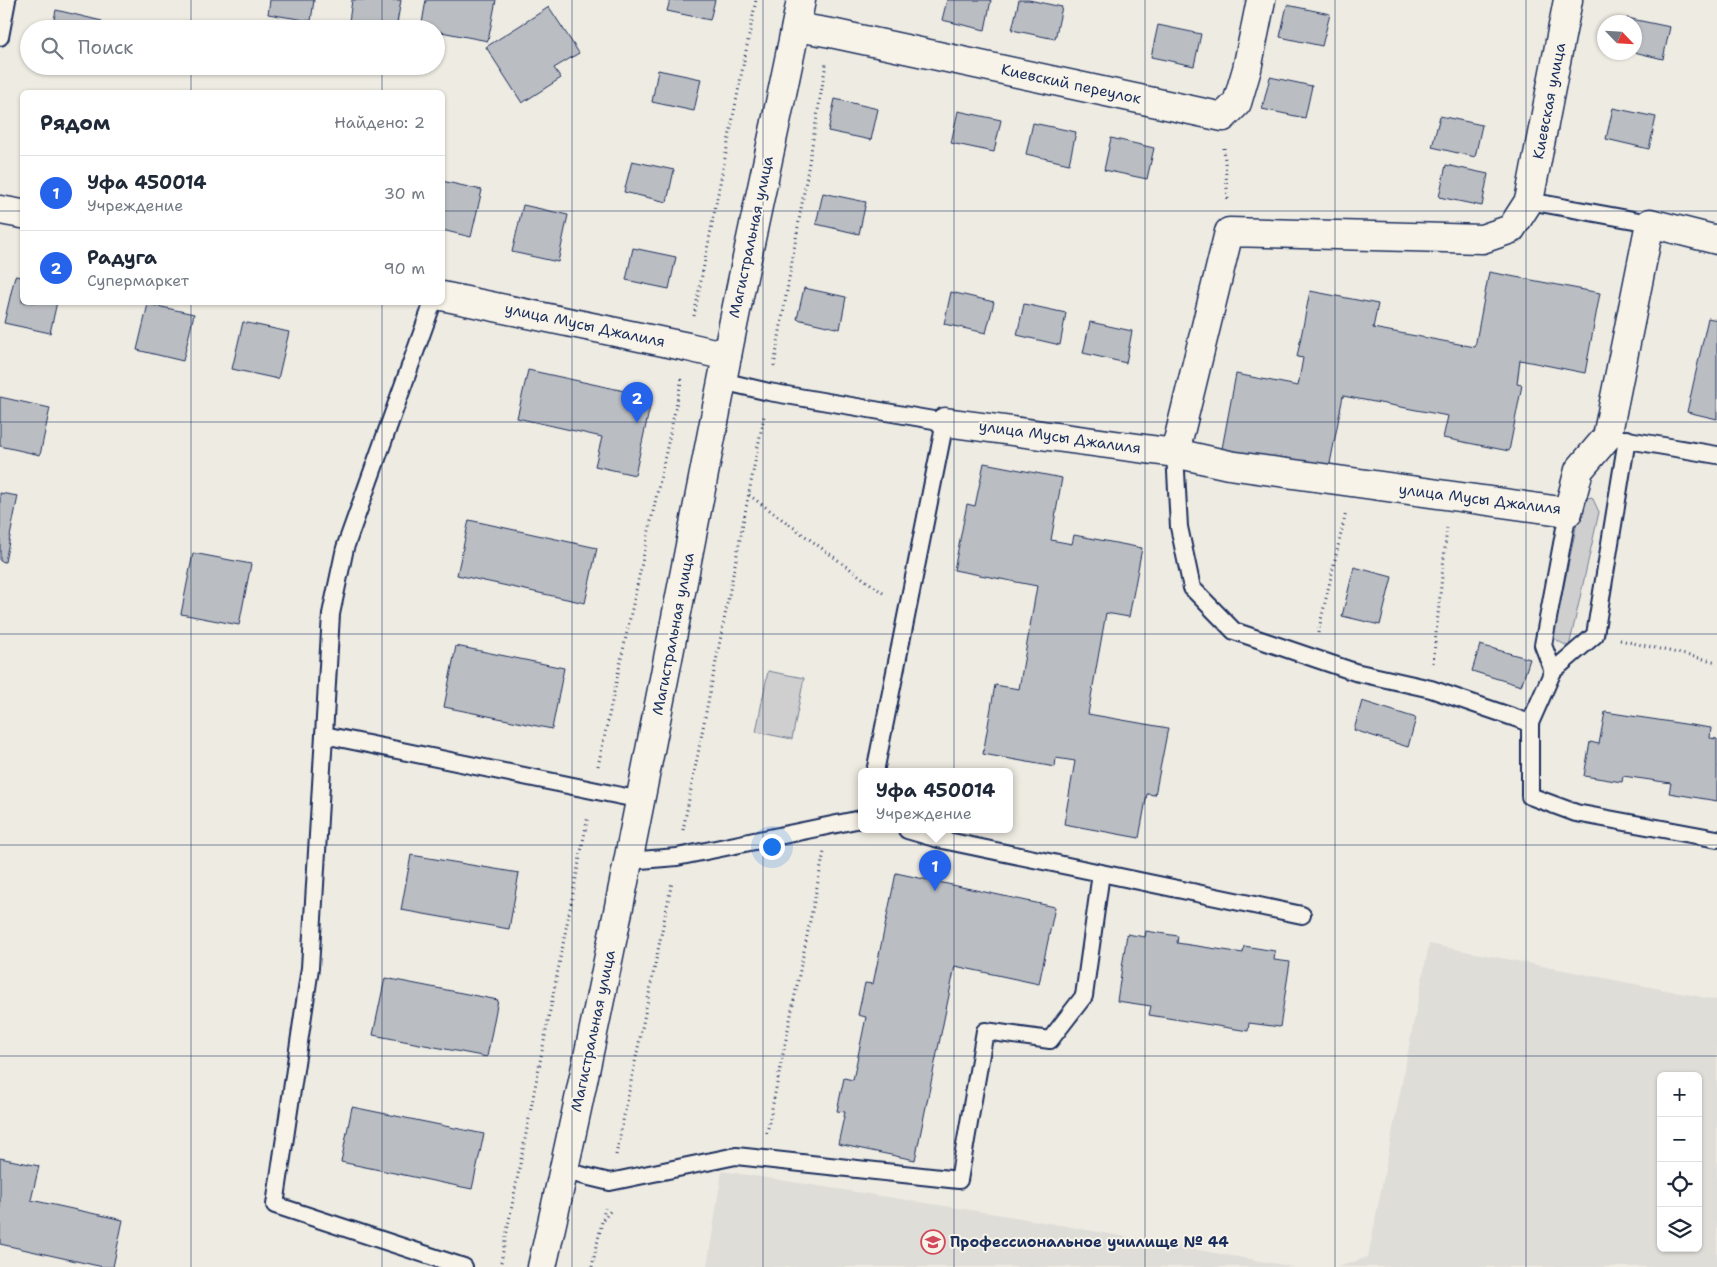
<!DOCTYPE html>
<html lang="ru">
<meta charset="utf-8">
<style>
:root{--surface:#fff;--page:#f6f6f7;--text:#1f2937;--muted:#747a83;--line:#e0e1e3;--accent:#2563eb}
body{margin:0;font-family:"Shantell Sans",sans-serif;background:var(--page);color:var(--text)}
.controls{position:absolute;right:15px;bottom:15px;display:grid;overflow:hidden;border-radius:8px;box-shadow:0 1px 4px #0004}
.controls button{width:45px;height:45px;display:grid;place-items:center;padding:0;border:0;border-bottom:1px solid var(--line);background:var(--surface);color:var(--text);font:25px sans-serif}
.compass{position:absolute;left:1597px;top:15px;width:45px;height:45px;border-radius:50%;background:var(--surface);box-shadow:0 1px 4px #0004;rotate:115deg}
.you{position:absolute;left:771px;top:846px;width:18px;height:18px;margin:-12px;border:4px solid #fff;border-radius:50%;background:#1a73e8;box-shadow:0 0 0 8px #1a73e833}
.badge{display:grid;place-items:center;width:32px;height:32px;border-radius:50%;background:var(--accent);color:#fff;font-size:16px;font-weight:700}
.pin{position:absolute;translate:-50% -41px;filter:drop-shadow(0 1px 2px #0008)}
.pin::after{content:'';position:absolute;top:26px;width:18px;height:15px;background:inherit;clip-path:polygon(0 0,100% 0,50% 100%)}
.popup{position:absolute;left:858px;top:768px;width:155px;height:65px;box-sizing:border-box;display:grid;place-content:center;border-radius:8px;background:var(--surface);filter:drop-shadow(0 1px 4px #0005);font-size:16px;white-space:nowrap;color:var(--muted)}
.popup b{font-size:19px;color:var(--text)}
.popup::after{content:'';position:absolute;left:50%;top:100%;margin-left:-10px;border:10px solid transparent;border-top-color:var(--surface)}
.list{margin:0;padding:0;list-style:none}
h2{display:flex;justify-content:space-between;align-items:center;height:65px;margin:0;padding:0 20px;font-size:21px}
h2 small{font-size:16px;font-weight:400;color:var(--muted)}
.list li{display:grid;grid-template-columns:32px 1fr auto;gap:15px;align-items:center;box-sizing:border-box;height:75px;padding:0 20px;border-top:1px solid var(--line)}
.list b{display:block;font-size:19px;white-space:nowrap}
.list p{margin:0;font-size:16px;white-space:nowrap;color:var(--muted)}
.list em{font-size:16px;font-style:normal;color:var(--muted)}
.icon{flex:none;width:28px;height:28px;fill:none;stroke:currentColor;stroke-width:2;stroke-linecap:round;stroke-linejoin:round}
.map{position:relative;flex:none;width:1717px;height:1267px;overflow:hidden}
.search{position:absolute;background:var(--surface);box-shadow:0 1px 4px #0004;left:20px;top:20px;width:425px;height:55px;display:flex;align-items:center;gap:12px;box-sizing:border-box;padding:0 18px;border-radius:28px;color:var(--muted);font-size:19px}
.panel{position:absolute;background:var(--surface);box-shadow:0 1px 4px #0004;left:20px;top:90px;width:425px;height:215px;border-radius:8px}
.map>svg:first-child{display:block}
.built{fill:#deddd8;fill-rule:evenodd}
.green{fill:#cfcfcf;stroke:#757f96}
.building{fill:#babdc2;stroke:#1b2f5e}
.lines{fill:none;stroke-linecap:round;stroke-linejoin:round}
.service-casing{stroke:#1b2f5e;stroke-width:20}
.minor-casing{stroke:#1b2f5e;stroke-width:31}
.tertiary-casing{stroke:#1b2f5e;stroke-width:31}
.path{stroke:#1b2f5e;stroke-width:3;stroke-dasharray:1 4;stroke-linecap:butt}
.service{stroke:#f7f3e8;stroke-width:16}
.minor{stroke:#f7f3e8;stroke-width:28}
.tertiary{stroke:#f7f3e8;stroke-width:28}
.grid{fill:none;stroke:#1b2f5e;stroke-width:1;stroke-opacity:0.55}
.labels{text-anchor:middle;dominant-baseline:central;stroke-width:4;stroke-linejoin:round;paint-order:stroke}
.street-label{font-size:15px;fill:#1b2f5e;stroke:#f7f3e8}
.poi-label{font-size:15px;font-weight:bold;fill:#1b2f5e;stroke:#f7f3e8;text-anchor:start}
</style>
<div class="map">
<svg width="1717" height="1267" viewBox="0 0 1717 1267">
<rect width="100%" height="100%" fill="#eeebe2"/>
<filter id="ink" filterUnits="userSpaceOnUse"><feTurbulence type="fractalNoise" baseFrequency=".02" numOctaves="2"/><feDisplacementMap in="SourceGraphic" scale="10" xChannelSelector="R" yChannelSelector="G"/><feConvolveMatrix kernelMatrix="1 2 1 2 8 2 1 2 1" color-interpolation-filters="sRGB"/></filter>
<g filter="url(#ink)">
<!-- built -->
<g class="built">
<path d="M1429 944 1717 1000V1267H1338L1368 1257ZM1661 1076H1698V1248H1661Z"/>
<path d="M722 1171 1015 1217 1294 1267H707Z"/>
</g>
<!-- green -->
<g class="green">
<path d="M1592 497 1599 512 1569 647 1553 638 1582 499Z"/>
<path d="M768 671 804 678 792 739 756 732Z"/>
</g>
<!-- building -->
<g class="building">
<path d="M270 0H314L311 21 268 14Z"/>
<path d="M352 0H401L396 29H348Z"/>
<path d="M426 0H496L488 41 436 31V29H421Z"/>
<path d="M670 0H715L710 20 667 11Z"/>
<path d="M947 0H991L985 30 942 20Z"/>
<path d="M1019 0H1029L1062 7 1055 39 1012 30Z"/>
<path d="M1287 5 1330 14 1322 46 1280 37Z"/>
<path d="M549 7 579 53 554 68 561 78 522 103 486 47Z"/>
<path d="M56 10 102 21 101 29H52Z"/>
<path d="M1627 18 1670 27 1663 59 1634 52V22H1626Z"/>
<path d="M1158 25 1201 34 1194 66 1151 57Z"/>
<path d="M658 70 701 79 694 111 652 102Z"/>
<path d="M1270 77 1312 86 1305 118 1262 109Z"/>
<path d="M835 99 878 109 871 140 828 131Z"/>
<path d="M1613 108 1656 117 1649 149 1606 139Z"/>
<path d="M958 111 1001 120 994 152 951 143Z"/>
<path d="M1440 116 1482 125 1475 157 1432 147Z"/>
<path d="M1033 123 1076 132 1069 164 1026 154Z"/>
<path d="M1111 138 1154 148 1147 179 1104 170Z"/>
<path d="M632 161 674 170 667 202 624 192Z"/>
<path d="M1446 165 1488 174 1482 206 1439 197Z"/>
<path d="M442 181 482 190 471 237 442 230Z"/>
<path d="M823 193 866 202 859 234 816 224Z"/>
<path d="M523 205 568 215 558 262 512 252Z"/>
<path d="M633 248 676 257 669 289 626 280Z"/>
<path d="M1489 272 1600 293 1585 373 1520 360 1517 384 1522 385 1509 451 1443 438 1448 416 1343 396 1328 474 1221 454 1236 374 1298 386 1303 358 1297 357 1310 291 1378 304 1373 328 1475 347Z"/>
<path d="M15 276 22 277V302H57L50 333 4 323Z"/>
<path d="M804 288 846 297 840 329 797 319Z"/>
<path d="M951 292 994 302 986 333 944 324Z"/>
<path d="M148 304 194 314 183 361 137 350Z"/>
<path d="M1024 304 1066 313 1060 345 1017 335Z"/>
<path d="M1708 318 1717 320V419L1687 412Z"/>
<path d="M243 322 289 332 278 379 232 369Z"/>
<path d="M1090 322 1132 331 1126 363 1083 353Z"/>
<path d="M528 370 652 397 635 475 595 466 602 437 517 418Z"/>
<path d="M0 397 50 408 40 455 0 446Z"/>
<path d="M984 463 1062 478 1051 540 1072 544 1074 535 1142 548 1129 617 1106 613 1088 714 1168 728 1155 795 1147 794 1139 838 1064 824 1075 761 1056 758 1055 767 983 754 995 685 1019 689 1037 586 954 570 967 504 975 506Z"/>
<path d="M0 493 18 496 5 562 0 561Z"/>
<path d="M469 520 597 548 585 603 457 575Z"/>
<path d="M193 553 251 564 239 625 181 614Z"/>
<path d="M1354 567 1392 577 1380 625 1342 616Z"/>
<path d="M1480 645 1530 659 1521 686 1472 671Z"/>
<path d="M456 646 564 668 552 729 444 707Z"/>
<path d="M1362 701 1416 718 1408 747 1354 730Z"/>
<path d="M1605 712 1711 728 1710 738 1717 739V801L1669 793 1671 783 1623 776 1622 782 1584 776 1590 742 1599 744Z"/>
<path d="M411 855 519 873 509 929 401 910Z"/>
<path d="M896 873 1055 907 1039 984 955 966 915 1160 838 1144 845 1112 837 1111 844 1078 853 1080 866 1017 858 1015 865 983 873 984Z"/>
<path d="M1146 931 1178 936 1177 943 1243 953 1244 946 1275 951 1274 960 1290 962 1280 1027 1249 1023 1248 1031 1149 1015 1151 1006 1117 1001 1127 934 1145 937Z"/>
<path d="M385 978 498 1000 487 1057 373 1035Z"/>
<path d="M352 1107 484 1134 472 1189 341 1162Z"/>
<path d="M0 1158 39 1166 31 1200 123 1220 113 1267H103L0 1244Z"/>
</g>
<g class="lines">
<!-- service casing -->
<g class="service-casing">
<g id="service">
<path d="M0 37 7 0"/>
<path d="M1529 201 1650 223"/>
<path d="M722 381 769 392 945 422 875 772"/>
<path d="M1616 438 1717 455"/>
<path d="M1175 453 1179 527 1192 588 1234 631 1355 672 1431 689 1530 723"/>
<path d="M1568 512 1543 645 1553 671 1595 635 1627 439"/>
<path d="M1553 671 1530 723V796L1576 813 1717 839"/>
<path d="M324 735 331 614 345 548 433 302"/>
<path d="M628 861 677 857 861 819"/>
<path d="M1101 873 1302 915"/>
<path d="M564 1171 610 1182 736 1156 959 1180 985 1031 1050 1040 1084 996 1101 873 938 839 907 830"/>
<path d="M464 1267 275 1205 310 968 324 735 641 800"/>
</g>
</g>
<!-- minor casing -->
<g class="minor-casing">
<g id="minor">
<path d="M796 27 831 33 1223 117 1237 103 1247 69 1261 0"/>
<path d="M0 210 22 214"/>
<path d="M442 296 688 347 727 356"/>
<path d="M945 422 1175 453 1229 232 1482 239 1511 229 1529 201 1568 0"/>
<path d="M1175 453 1229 465 1568 512 1579 470 1607 437 1650 223 1717 240"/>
</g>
</g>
<!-- tertiary casing -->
<g class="tertiary-casing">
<path id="tertiary" d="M542 1267C611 965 667 660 727 356 750 237 778 119 801 0"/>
</g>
<!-- path -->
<g class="path">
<path d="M1224 148 1228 201"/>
<path d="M694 316 756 0"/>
<path d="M774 366 826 64"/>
<path d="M749 495 883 593"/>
<path d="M1318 633 1346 512"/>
<path d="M1620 640 1717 662"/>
<path d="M1433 663 1447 528"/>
<path d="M598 766 682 378"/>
<path d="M683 830 764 416"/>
<path d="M767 1133 824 852"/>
<path d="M616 1155 672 882"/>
<path d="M603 1220 612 1209"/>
<path d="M500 1267 588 816"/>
<path d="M592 1267 605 1208"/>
</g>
<!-- service -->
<use href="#service" class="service"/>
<!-- minor -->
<use href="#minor" class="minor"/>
<!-- tertiary -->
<use href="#tertiary" class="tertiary"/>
</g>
</g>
<!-- grid -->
<path class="grid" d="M191 0V29M382 0V29M572 0V1267M763 0V1267M954 0V1267M1145 0V1267M1335 0V1267M1526 0V1267M191 66V92M382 66V92M0 211H22M442 211H1717M191 302V1267M382 302V1267M0 422H1717M0 634H1717M0 845H1717M0 1056H1717"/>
<!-- icons -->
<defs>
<g id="university-ring" transform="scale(1.25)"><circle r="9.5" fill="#f7f3e8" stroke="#d1495b" stroke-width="1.5"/><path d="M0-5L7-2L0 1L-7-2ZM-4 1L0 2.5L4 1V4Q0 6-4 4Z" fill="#d1495b"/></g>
</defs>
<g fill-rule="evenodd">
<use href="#university-ring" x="933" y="1242"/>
</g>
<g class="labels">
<!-- street labels -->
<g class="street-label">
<text transform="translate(1071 84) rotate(12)">Киевский переулок</text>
<text transform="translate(1549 101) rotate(-79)">Киевская улица</text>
<text transform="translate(751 237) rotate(-78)">Магистральная улица</text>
<text transform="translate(585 325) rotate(12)">улица Мусы Джалиля</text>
<text transform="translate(1060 437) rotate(8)">улица Мусы Джалиля</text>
<text transform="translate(1480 499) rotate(7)">улица Мусы Джалиля</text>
<text transform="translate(673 634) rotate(-79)">Магистральная улица</text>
<text transform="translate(593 1031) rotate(-78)">Магистральная улица</text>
</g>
<!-- poi labels -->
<g class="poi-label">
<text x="950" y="1242">Профессиональное училище № 44</text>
</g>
</g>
</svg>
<div class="controls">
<button>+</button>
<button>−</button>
<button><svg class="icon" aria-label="locate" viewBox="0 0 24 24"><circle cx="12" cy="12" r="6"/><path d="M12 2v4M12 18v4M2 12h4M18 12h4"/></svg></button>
<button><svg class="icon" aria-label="layers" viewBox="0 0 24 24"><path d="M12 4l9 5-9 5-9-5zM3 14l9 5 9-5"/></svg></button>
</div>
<svg class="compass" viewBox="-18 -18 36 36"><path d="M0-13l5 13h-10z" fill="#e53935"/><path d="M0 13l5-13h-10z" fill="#747a83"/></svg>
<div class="you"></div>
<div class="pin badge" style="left:935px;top:891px">1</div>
<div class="popup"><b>Уфа 450014</b>Учреждение</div>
<div class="pin badge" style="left:637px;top:423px">2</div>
<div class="search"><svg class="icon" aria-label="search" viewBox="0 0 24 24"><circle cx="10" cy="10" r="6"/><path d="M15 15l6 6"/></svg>Поиск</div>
<section class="panel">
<h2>Рядом<small>Найдено: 2</small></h2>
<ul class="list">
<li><span class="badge">1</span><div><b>Уфа 450014</b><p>Учреждение</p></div><em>30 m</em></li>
<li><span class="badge">2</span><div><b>Радуга</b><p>Супермаркет</p></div><em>90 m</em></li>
</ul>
</section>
</div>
